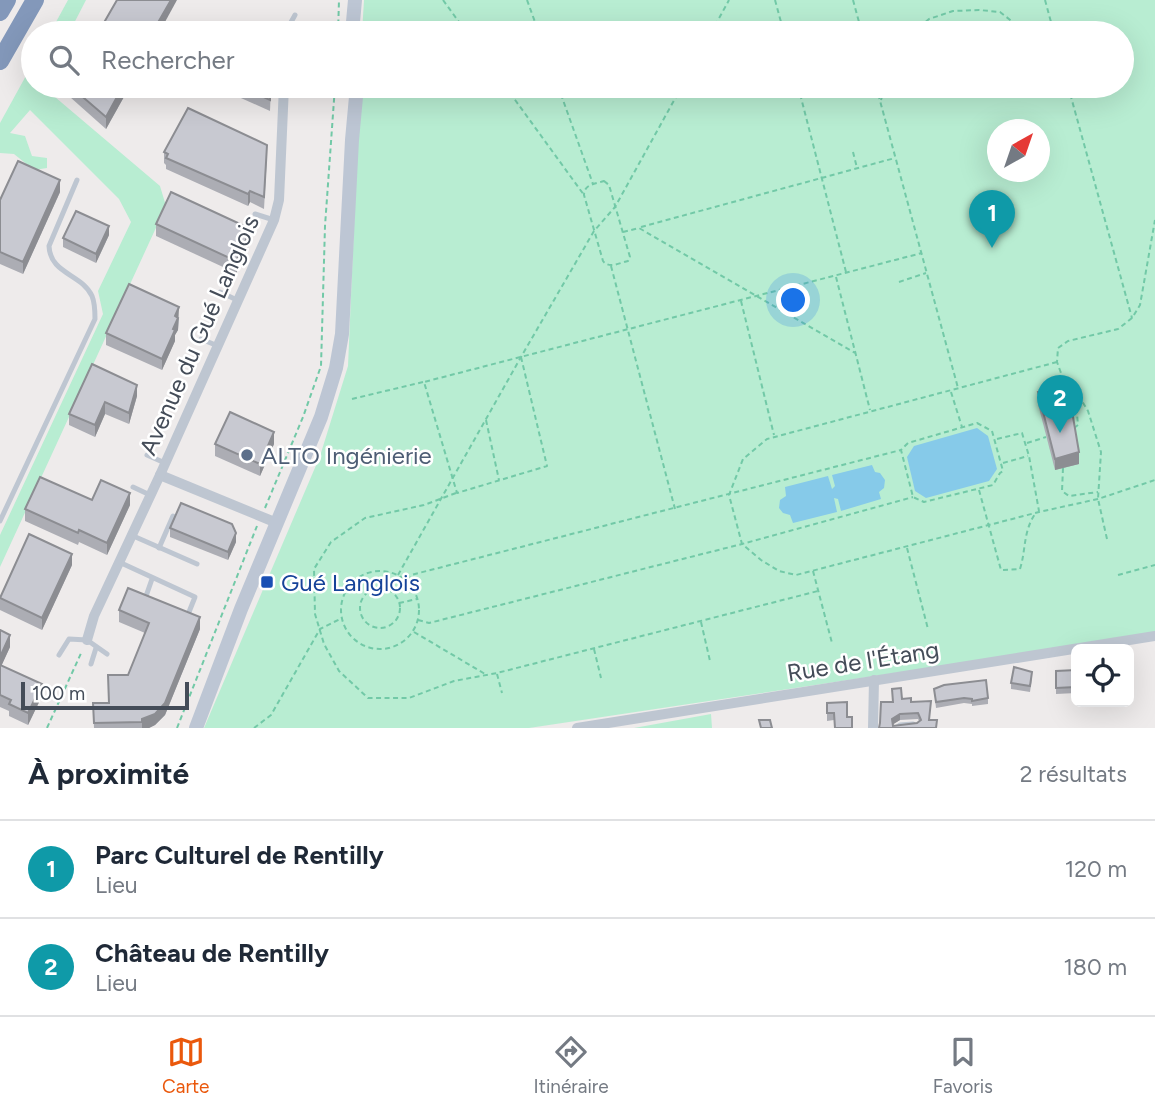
<!DOCTYPE html>
<html lang="fr">
<meta charset="utf-8">
<style>
:root{--surface:#fff;--page:#f2f2f3;--text:#1f2937;--muted:#747a83;--line:#e0e1e3;--accent:#ea580c}
body{margin:0;font-family:Figtree,sans-serif;background:var(--page);color:var(--text)}
.controls{position:absolute;right:21px;bottom:21px;display:grid;overflow:hidden;border-radius:10px;box-shadow:0 7px 28px #0002}
.controls button{width:63px;height:63px;display:grid;place-items:center;padding:0;border:0;border-bottom:2px solid var(--line);background:var(--surface);color:var(--text);font:35px sans-serif}
.compass{position:absolute;left:987px;top:119px;width:63px;height:63px;border-radius:50%;background:var(--surface);box-shadow:0 7px 28px #0002;rotate:40deg}
.scale{position:absolute;left:21px;bottom:18px;width:168px;box-sizing:border-box;padding-left:7px;border:4px solid #444c58;border-top:0;font-size:19px;line-height:24px;white-space:nowrap;color:#444c58;-webkit-text-stroke:5px #fff;paint-order:stroke}
.you{position:absolute;left:794px;top:301px;width:24px;height:24px;margin:-18px;border:5px solid #fff;border-radius:50%;background:#1a73e8;box-shadow:0 0 0 10px #1a73e833}
.badge{display:grid;place-items:center;width:46px;height:46px;border-radius:50%;background:var(--accent);color:#fff;font-size:23px;font-weight:700}
.pin{position:absolute;translate:-50% -58px;filter:drop-shadow(0 2px 4px #0008)}
.pin::after{content:'';position:absolute;top:37px;width:24px;height:21px;background:inherit;clip-path:polygon(0 0,100% 0,50% 100%)}
.list{margin:0;padding:0;list-style:none}
h2{display:flex;justify-content:space-between;align-items:center;height:91px;margin:0;padding:0 28px;font-size:30px}
h2 small{font-size:23px;font-weight:400;color:var(--muted)}
.list li{display:grid;grid-template-columns:46px 1fr auto;gap:21px;align-items:center;box-sizing:border-box;height:98px;padding:0 28px;border-top:2px solid var(--line)}
.list b{display:block;font-size:26px;white-space:nowrap}
.list p{margin:0;font-size:23px;white-space:nowrap;color:var(--muted)}
.list em{font-size:23px;font-style:normal;color:var(--muted)}
.icon{flex:none;width:38px;height:38px;fill:none;stroke:currentColor;stroke-width:2;stroke-linecap:round;stroke-linejoin:round}
.map{position:relative;flex:none;width:1155px;height:728px;overflow:hidden}
.search{position:absolute;background:var(--surface);box-shadow:0 7px 28px #0002;left:21px;right:21px;top:21px;height:77px;display:flex;align-items:center;gap:18px;box-sizing:border-box;padding:0 24px;border-radius:38px;color:var(--muted);font-size:26px}
.sheet{height:287px;background:var(--surface)}
nav{display:flex;justify-content:space-around;align-items:center;box-sizing:border-box;height:98px;border-top:2px solid var(--line);background:var(--surface);font-size:19px;color:var(--muted)}
nav a{display:grid;justify-items:center;gap:4px}
nav .on{color:var(--accent)}
.map>svg:first-child{display:block}
.green{fill:#b8edd2;fill-rule:evenodd}
.water{fill:#86cae9}
.lines{fill:none;stroke-linecap:round;stroke-linejoin:round}
.path{stroke:#72c9a7;stroke-width:2;stroke-dasharray:5 3.5;stroke-linecap:butt}
.lane{stroke:#bec6d1;stroke-width:5}
.street{stroke:#bec6d1;stroke-width:10}
.secondary{stroke:#bdc6d4;stroke-width:14}
.highway{stroke:#8398ba;stroke-width:18}
.wall{fill:#acadb4;fill-rule:evenodd}
.shaded-wall{fill:#8c8d92}
.building{fill:#c8c9d1;stroke:#8c8d92;stroke-width:2;fill-rule:evenodd}
.service-dot{fill:#5c6f8a;stroke:#fff;stroke-width:2.5}
.transit-dot{fill:#1a4fb4;stroke:#fff;stroke-width:2.5}
.labels{text-anchor:middle;dominant-baseline:central;stroke-width:5;stroke-linejoin:round;paint-order:stroke}
.street-label{font-size:24px;fill:#444c58;stroke:#fff}
.service-label{font-size:24px;fill:#4e5e75;stroke:#fff;text-anchor:start}
.transit-label{font-size:24px;fill:#164399;stroke:#fff;text-anchor:start}
</style>
<div class="map">
<svg width="1155" height="728" viewBox="0 0 1155 728">
<rect width="100%" height="100%" fill="#eeebeb"/>
<!-- green -->
<g class="green">
<path d="M68 0H86L69 33H50Z"/>
<path d="M364 0H1155V634L529 728H204L320 456 348 366 360 86H1122V33H362ZM998 130H1040V172H998Z"/>
<path d="M33 63V86H42L160 186 166 206 0 567V535L103 314 98 291 131 222 119 199 30 110 10 133 25 136 32 156 47 158V168L34 170 14 154 0 153V123Z"/>
<path d="M711 714 712 728H634Z"/>
</g>
<!-- water -->
<g class="water">
<path d="M977 428 988 436 997 469 989 481 926 498 915 491 907 457 914 446Z"/>
<path d="M872 465 875 472 880 473 885 480 884 488 879 492 881 499 841 511 838 499 834 498 837 512 793 523 790 515 783 513 779 508 780 500 786 496 785 487 828 476 832 489 835 486 832 475Z"/>
</g>
<g class="lines">
<!-- path -->
<g class="path">
<path d="M443 0 467 33"/>
<path d="M527 0 539 33"/>
<path d="M775 0 784 33"/>
<path d="M853 0 862 33"/>
<path d="M1045 0 1054 33"/>
<path d="M338 33 339 0"/>
<path d="M711 33 729 0"/>
<path d="M913 33 929 19 953 11 979 10 1000 12 1027 33"/>
<path d="M505 86 584 195"/>
<path d="M558 86 593 184"/>
<path d="M798 86 846 272"/>
<path d="M876 86 958 388"/>
<path d="M1068 86 1132 318"/>
<path d="M881 100 885 86"/>
<path d="M853 152 857 168"/>
<path d="M604 181 609 185 630 257 628 261C619 263 609 269 603 261L584 195C584 184 595 184 604 181Z"/>
<path d="M641 227 895 158"/>
<path d="M623 232 639 228 855 353"/>
<path d="M611 266 675 509"/>
<path d="M836 277 870 410"/>
<path d="M899 282 926 273"/>
<path d="M741 301 774 435"/>
<path d="M521 357 547 466 457 493 424 382 922 253"/>
<path d="M1057 362 767 439 743 459 729 495 742 544 761 560 779 571 796 575 1039 512 1098 499 1155 480"/>
<path d="M951 392 962 427"/>
<path d="M352 399 423 382"/>
<path d="M486 420 499 480"/>
<path d="M977 423 992 431 1003 471 1000 473 993 485 924 502 913 497 901 450 908 443Z"/>
<path d="M1074 428 1078 425 1076 403 1082 401"/>
<path d="M997 439 1022 433 1029 456 1039 511"/>
<path d="M1027 443 1046 437"/>
<path d="M1003 463 1028 456"/>
<path d="M1063 468 1062 491 1069 496 1098 492"/>
<path d="M979 490 1001 570 1020 569C1026 550 1023 532 1035 514"/>
<path d="M456 493 424 505 365 518 331 542 314 569 315 614 324 644 339 671 368 698H409L454 681 497 673 818 591"/>
<path d="M265 508 303 417 321 366 325 226 335 86"/>
<path d="M1107 539 1098 499 1101 452 1088 411 1077 393 1064 380 1061 373 1057 362 1058 348 1068 341 1118 329 1132 318 1140 305 1155 220"/>
<path d="M907 548 928 629"/>
<path d="M813 571 832 643"/>
<circle cx="380" cy="610" r="39"/>
<path d="M398 575 521 357 594 231 615 207 682 86"/>
<path d="M1118 575 1155 565"/>
<path d="M406 579 411 575 901 450"/>
<circle cx="380" cy="608" r="20"/>
<path d="M399 603 417 599"/>
<path d="M418 620 429 623 742 544 913 497"/>
<path d="M701 622 710 661"/>
<path d="M414 632 485 674"/>
<path d="M594 649 601 678"/>
<path d="M497 674 502 693"/>
<path d="M47 728 82 651"/>
<path d="M177 728 257 526"/>
<path d="M254 728 271 715 320 629 342 618"/>
</g>
<!-- lane -->
<g class="lane">
<path d="M265 30 270 33"/>
<path d="M285 33 295 15"/>
<path d="M255 214 274 220"/>
<path d="M220 292 239 301"/>
<path d="M201 339 218 346"/>
<path d="M147 455 165 463"/>
<path d="M133 487 150 495"/>
<path d="M0 521 95 319C95 312 95 303 92 296 82 274 50 274 49 246L77 180"/>
<path d="M131 535 197 564"/>
<path d="M159 548 173 516"/>
<path d="M119 562 195 597 187 617"/>
<path d="M145 599 152 579"/>
<path d="M59 655 69 639 87 640 107 654"/>
<path d="M91 664 96 648"/>
<path d="M896 728 900 725 913 724"/>
</g>
<!-- street -->
<g class="street">
<path d="M160 475 277 523"/>
<path d="M87 640 94 616 160 475 274 220 279 200 284 86"/>
<path d="M577 728 1155 636"/>
<path d="M873 728 874 680"/>
</g>
<!-- secondary -->
<g class="secondary">
<path d="M352 33 355 0"/>
<path d="M196 728 241 609 321 417 336 368 342 334 352 140 357 86"/>
</g>
<!-- highway -->
<g class="highway">
<path d="M0 12 7 0"/>
<path d="M0 61 35 0"/>
</g>
</g>
<!-- wall -->
<g class="wall">
<path d="M70 86H130L106 129 70 97Z"/>
<path d="M214 86H271L270 111Z"/>
<path d="M164 152 267 156 264 209 250 202 248 206 166 169V165L164 163Z"/>
<path d="M60 192 23 274 0 264V200Z"/>
<path d="M156 224 251 241 236 273 156 236Z"/>
<path d="M109 235 96 263 63 247V238Z"/>
<path d="M179 319 178 330 175 335V341L162 370 106 345V333Z"/>
<path d="M92 364 137 396 129 424 105 414 95 437 69 425V414Z"/>
<path d="M1038 392 1079 464 1055 470 1038 404Z"/>
<path d="M215 444H274L260 476 215 456Z"/>
<path d="M92 500 130 505 107 555 79 542 78 545 25 521V509Z"/>
<path d="M170 528 236 542 228 560 170 537Z"/>
<path d="M72 565 42 630 0 610V597Z"/>
<path d="M119 610 200 629 165 715 155 725 149 728H94L93 703H109L128 675 145 633 119 622Z"/>
<path d="M0 630 10 647 1 666 42 696 28 725 9 716V711L0 707Z"/>
<path d="M1076 670V693L1056 694V671Z"/>
<path d="M1032 678 1030 692 1011 689V683Z"/>
<path d="M901 688 902 699 911 698V702L931 701 929 720H937V728H879L880 723 881 702H893L892 689ZM918 719 919 721 917 723 893 726V724L900 720Z"/>
<path d="M934 689 988 698V704L972 706V704L964 703 936 708Z"/>
<path d="M827 703 847 717 834 720 827 721Z"/>
</g>
<!-- shaded-wall -->
<g class="shaded-wall">
<path d="M171 0H177L159 33H152Z"/>
<path d="M123 86H130L106 129V117Z"/>
<path d="M60 180V192L23 274V262Z"/>
<path d="M250 191V202L248 206V194Z"/>
<path d="M109 226V235L96 263V254Z"/>
<path d="M251 229V241L236 273V261Z"/>
<path d="M179 307 178 330 175 335V341L162 370V359L173 329 175 316Z"/>
<path d="M137 385V396L129 424V413Z"/>
<path d="M105 402V414L95 437V425Z"/>
<path d="M274 432V444L260 476V464Z"/>
<path d="M1079 452V464L1055 470V459Z"/>
<path d="M130 493V505L107 555V543Z"/>
<path d="M236 533V542L228 560V552Z"/>
<path d="M72 554V565L42 630V618Z"/>
<path d="M200 617V629L165 715 155 725 149 728H142V719Z"/>
<path d="M10 635V647L0 669V657Z"/>
<path d="M42 684V696L28 725V713Z"/>
<path d="M900 714V720L892 725V719Z"/>
</g>
<!-- building -->
<g class="building">
<path d="M117 0H171L152 33H98Z"/>
<path d="M207 24 227 33H203Z"/>
<path d="M70 86H123L106 117Z"/>
<path d="M239 86H270V100Z"/>
<path d="M188 108 267 145 264 197 250 191 248 194 166 158 168 154 164 152Z"/>
<path d="M18 161 60 180 23 262 0 252V200Z"/>
<path d="M171 192 251 229 236 261 156 224Z"/>
<path d="M76 211 109 226 96 254 63 238Z"/>
<path d="M129 284 179 307 175 316 178 318 173 329 175 330 162 359 106 333Z"/>
<path d="M92 364 137 385 129 413 105 402 95 425 69 414Z"/>
<path d="M1062 386 1067 404 1070 412 1072 411 1079 452 1055 459 1038 392Z"/>
<path d="M230 412 274 432 260 464 215 444Z"/>
<path d="M40 477 92 500 101 480 130 493 107 543 79 530 78 533 25 509Z"/>
<path d="M181 503 232 524 236 533 228 552 170 528Z"/>
<path d="M29 534 72 554 42 618 0 598Z"/>
<path d="M128 588 200 617 165 703 155 714 142 719V722L94 723 93 703H109L108 675H128L149 623 119 610Z"/>
<path d="M0 630 10 635 0 657Z"/>
<path d="M0 665 42 684 28 713 9 704 11 700 0 695Z"/>
<path d="M1014 667 1032 672 1030 686 1011 683Z"/>
<path d="M1076 670V687L1056 688V671Z"/>
<path d="M986 680 988 698 972 701V699L964 698 936 702 934 689 944 685Z"/>
<path d="M901 688 902 699 911 698V702L931 701 929 720H937L936 728H879L880 723 881 702H893L892 689ZM918 713 921 720 917 723 893 726 892 719 900 714Z"/>
<path d="M847 702V717H852V728H835L834 713H827V703Z"/>
<path d="M759 720H770L772 728H761Z"/>
</g>
<!-- markers -->
<circle class="service-dot" cx="247" cy="455" r="7"/>
<rect class="transit-dot" x="260" y="575" width="14" height="14" rx="3.5"/>
<g class="labels">
<!-- street labels -->
<g class="street-label">
<text transform="translate(199 335) rotate(-66)">Avenue du Gué Langlois</text>
<text transform="translate(863 661) rotate(-9)">Rue de l'Étang</text>
</g>
<!-- service labels -->
<g class="service-label">
<text x="261" y="455">ALTO Ingénierie</text>
</g>
<!-- transit labels -->
<g class="transit-label">
<text x="281" y="582">Gué Langlois</text>
</g>
</g>
</svg>
<div class="controls">
<button><svg class="icon" aria-label="locate" viewBox="0 0 24 24"><circle cx="12" cy="12" r="6"/><path d="M12 2v4M12 18v4M2 12h4M18 12h4"/></svg></button>
</div>
<svg class="compass" viewBox="-18 -18 36 36"><path d="M0-13l5 13h-10z" fill="#e53935"/><path d="M0 13l5-13h-10z" fill="#747a83"/></svg>
<div class="scale">100 m</div>
<div class="you"></div>
<div class="pin badge" style="left:992px;top:248px;background:#0f9aa8">1</div>
<div class="pin badge" style="left:1060px;top:433px;background:#0f9aa8">2</div>
<div class="search"><svg class="icon" aria-label="search" viewBox="0 0 24 24"><circle cx="10" cy="10" r="6"/><path d="M15 15l6 6"/></svg>Rechercher</div>
</div>
<section class="sheet">
<h2>À proximité<small>2 résultats</small></h2>
<ul class="list">
<li><span class="badge" style="background:#0f9aa8">1</span><div><b>Parc Culturel de Rentilly</b><p>Lieu</p></div><em>120 m</em></li>
<li><span class="badge" style="background:#0f9aa8">2</span><div><b>Château de Rentilly</b><p>Lieu</p></div><em>180 m</em></li>
</ul>
</section>
<nav>
<a class="on"><svg class="icon" aria-label="map" viewBox="0 0 24 24"><path d="M3 6l6-2 6 2 6-2v14l-6 2-6-2-6 2zM9 4v14M15 6v14"/></svg>Carte</a>
<a><svg class="icon" aria-label="directions" viewBox="0 0 24 24"><path d="M12 3l9 9-9 9-9-9zM9 14v-3h6M13 9l2 2-2 2"/></svg>Itinéraire</a>
<a><svg class="icon" aria-label="saved" viewBox="0 0 24 24"><path d="M7 4h10v16l-5-4-5 4z"/></svg>Favoris</a>
</nav>
